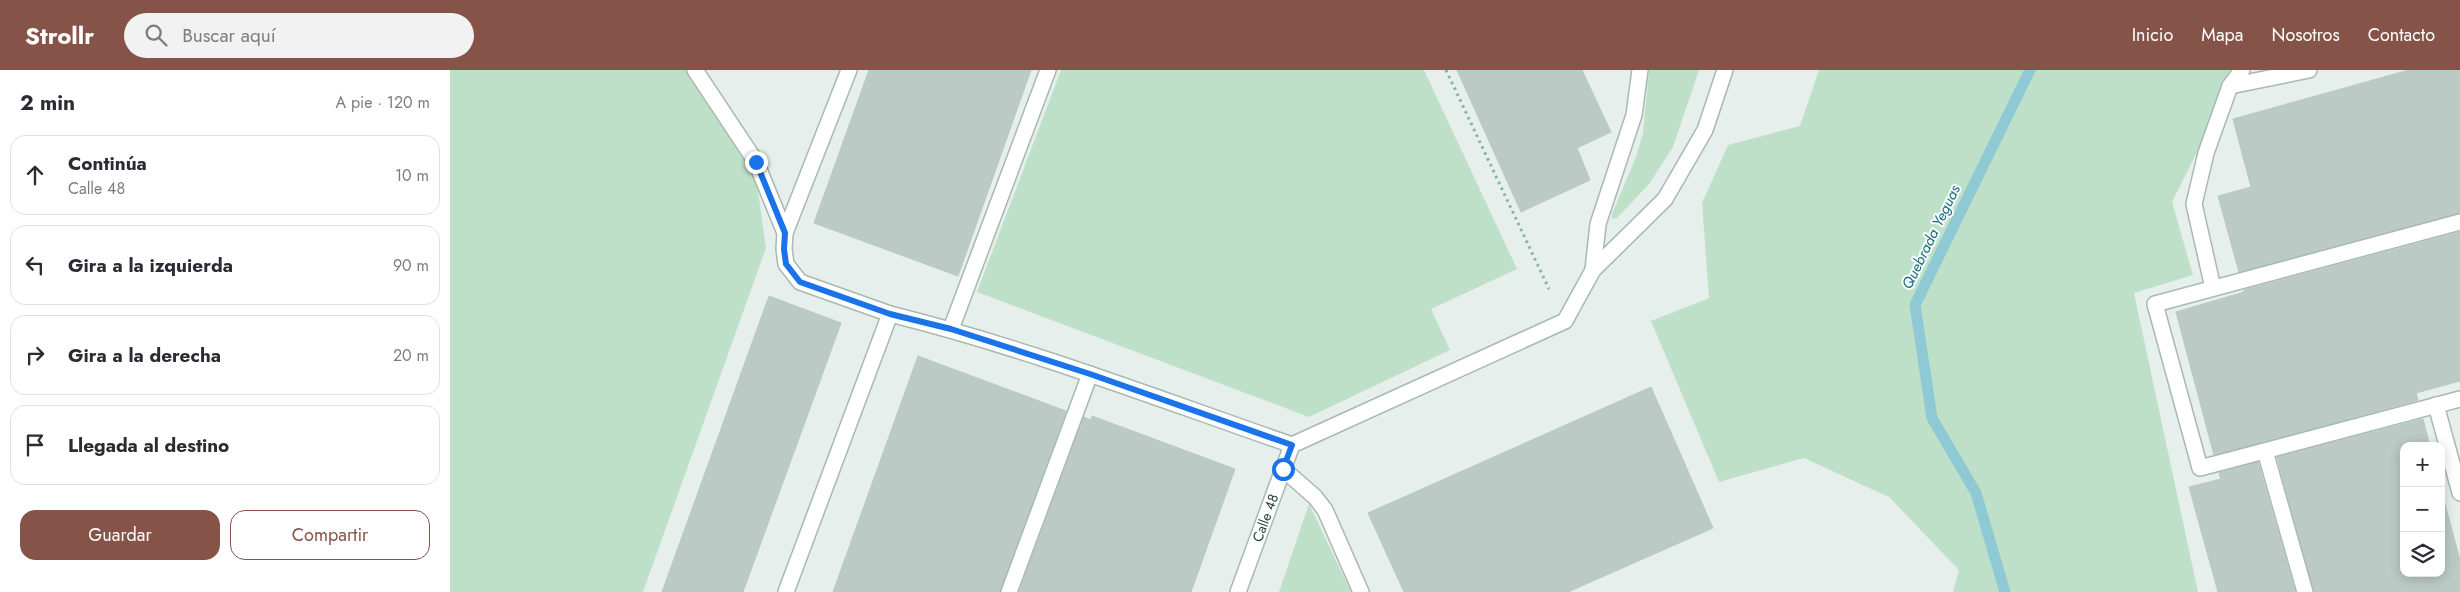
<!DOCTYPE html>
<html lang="es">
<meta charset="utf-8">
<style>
:root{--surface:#fff;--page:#f2f2f3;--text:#2b2b33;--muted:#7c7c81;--line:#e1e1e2;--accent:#855347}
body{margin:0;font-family:Jost,sans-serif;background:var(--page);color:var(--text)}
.controls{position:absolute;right:15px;bottom:15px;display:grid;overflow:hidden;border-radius:10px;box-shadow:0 2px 12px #0003}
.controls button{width:45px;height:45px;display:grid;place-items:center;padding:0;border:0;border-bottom:1px solid var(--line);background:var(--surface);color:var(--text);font:25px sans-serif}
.stop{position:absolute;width:15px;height:15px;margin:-11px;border:4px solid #1a73e8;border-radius:50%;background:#fff}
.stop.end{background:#1a73e8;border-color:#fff;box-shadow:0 1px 5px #0008}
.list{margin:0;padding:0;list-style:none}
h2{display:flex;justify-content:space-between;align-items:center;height:65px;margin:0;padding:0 20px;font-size:21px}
h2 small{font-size:16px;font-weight:400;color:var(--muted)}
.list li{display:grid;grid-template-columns:32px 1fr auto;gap:15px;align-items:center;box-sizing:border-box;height:80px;margin:0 10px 10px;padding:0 10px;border:1px solid var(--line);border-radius:15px}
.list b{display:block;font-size:19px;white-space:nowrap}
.list p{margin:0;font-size:16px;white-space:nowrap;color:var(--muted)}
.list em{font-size:16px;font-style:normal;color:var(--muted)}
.actions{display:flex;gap:10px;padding:15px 20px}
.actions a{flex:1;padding:11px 0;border:1px solid var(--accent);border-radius:15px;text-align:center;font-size:18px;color:var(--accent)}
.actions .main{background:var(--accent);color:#fff}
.icon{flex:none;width:28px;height:28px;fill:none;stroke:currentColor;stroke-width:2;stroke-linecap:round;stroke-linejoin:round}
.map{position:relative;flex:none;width:2010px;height:522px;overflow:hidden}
header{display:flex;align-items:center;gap:30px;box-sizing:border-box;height:70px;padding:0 25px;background:var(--accent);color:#fff}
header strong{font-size:24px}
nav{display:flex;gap:28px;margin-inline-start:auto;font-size:18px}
.search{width:350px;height:45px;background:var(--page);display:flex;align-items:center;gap:12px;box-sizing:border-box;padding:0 18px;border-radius:28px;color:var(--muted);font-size:19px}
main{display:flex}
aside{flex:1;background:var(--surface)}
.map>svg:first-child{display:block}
.green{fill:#bfe0c8}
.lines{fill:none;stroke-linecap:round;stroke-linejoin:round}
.stream{stroke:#8ec9d4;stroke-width:11}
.building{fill:#bbcac4;stroke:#b8c9c2}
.lane-casing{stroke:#a8b8b2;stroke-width:18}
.street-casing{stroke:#a8b8b2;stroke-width:18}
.path{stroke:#86b3a5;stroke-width:3;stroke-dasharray:2.5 4;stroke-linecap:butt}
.lane{stroke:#fff;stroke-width:15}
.street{stroke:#fff;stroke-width:15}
.route{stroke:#1a73e8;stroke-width:6}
.labels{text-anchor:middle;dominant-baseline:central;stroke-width:4;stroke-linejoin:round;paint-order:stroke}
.street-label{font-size:14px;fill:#24423a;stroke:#f7fbf9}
.water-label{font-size:15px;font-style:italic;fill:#1c6f80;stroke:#f7fbf9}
</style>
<header>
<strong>Strollr</strong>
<div class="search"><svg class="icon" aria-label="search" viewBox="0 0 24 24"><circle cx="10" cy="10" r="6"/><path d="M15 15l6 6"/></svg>Buscar aquí</div>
<nav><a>Inicio</a><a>Mapa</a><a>Nosotros</a><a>Contacto</a></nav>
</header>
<main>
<aside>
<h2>2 min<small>A pie · 120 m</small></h2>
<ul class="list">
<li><svg class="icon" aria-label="ahead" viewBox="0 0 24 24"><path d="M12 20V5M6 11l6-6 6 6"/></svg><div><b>Continúa</b><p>Calle 48</p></div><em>10 m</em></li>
<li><svg class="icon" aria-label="left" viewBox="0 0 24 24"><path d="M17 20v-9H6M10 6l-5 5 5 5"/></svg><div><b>Gira a la izquierda</b></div><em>90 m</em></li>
<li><svg class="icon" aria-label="right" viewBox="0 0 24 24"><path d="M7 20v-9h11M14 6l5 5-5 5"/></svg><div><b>Gira a la derecha</b></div><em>20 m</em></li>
<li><svg class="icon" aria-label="arrive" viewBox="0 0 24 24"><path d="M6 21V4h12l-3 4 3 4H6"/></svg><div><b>Llegada al destino</b></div></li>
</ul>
<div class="actions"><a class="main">Guardar</a><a>Compartir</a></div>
</aside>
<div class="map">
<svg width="2010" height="522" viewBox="0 0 2010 522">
<rect width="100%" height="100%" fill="#e6efeb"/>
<!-- green -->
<g class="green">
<path d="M0 0H247L304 92 316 178 193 522H0Z"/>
<path d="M611 0H974L1067 199 981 239 1000 280 859 347 527 222Z"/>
<path d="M1199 0H1249L1223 77 1199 114 1167 148 1162 149V144L1186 87 1193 63Z"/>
<path d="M1369 0H1788L1722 132 1743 205 1684 223 1748 522H1503L1509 500 1439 427 1354 388 1269 412 1201 251 1259 228 1252 133 1278 75 1350 56Z"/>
<path d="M859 434 901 522H829Z"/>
</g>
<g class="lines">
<!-- stream -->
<path class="stream" d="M1555 522 1526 423 1482 348 1465 235 1580 0"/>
</g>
<!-- building -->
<g class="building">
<path d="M419 0H581L508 206 364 153Z"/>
<path d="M1007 0H1132L1161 62 1127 78 1140 110 1071 142Z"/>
<path d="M1959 0H2010V143L1789 202 1768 126 1801 117 1783 49Z"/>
<path d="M2010 162V311L1966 323 1968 330 1764 385 1726 242 1794 222V220Z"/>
<path d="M319 226 391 253 367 319 293 522H212Z"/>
<path d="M468 286 616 341 550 522H383Z"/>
<path d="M1201 317 1263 458 1118 522H954L918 443Z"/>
<path d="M642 346 785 399 741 522H569L634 347 641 350Z"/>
<path d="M1973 349 1980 376H1954V503H1991V419L2010 490V522H1864L1827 387Z"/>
<path d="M1808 392 1845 522H1768L1739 417 1771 409 1769 403Z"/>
</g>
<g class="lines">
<!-- lane casing -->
<g class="lane-casing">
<g id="lane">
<path d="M335 163 399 0"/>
<path d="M501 259 598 0"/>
<path d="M559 522 640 304"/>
</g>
</g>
<!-- street casing -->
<g class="street-casing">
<g id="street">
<path d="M245 0 306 92 335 163 334 179 336 194 350 212 440 244"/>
<path d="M1780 16 1859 0"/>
<path d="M2010 152 1705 234 1750 398 2010 329"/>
<path d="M1143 200 1148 154 1184 45 1190 0"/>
<path d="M1763 218 1744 134 1756 83 1780 16 1792 0"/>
<path d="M1986 335 2010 423"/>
<path d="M1815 381 1855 522"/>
<path d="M833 399 865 427 875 440 911 522"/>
<path d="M336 522 440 244C577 278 709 329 842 375L1115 251 1143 200 1215 129 1255 60 1275 0"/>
<path id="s1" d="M788 522 842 375"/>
</g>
</g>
<!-- path -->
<path class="path" d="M996 0 1099 219"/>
<!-- lane -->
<use href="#lane" class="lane"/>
<!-- street -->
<use href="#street" class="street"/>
</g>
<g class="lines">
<!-- route -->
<path class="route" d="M306 92 335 163 334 179 336 194 350 212 440 244 501 259 640 304 842 375 833 399"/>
</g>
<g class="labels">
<!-- street labels -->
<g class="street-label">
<text stroke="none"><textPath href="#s1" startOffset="79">Calle 48</textPath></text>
</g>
<!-- water labels -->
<g class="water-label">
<text transform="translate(1481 167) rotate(-64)">Quebrada Yeguas</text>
</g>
</g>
</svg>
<div class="controls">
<button>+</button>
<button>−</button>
<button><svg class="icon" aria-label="layers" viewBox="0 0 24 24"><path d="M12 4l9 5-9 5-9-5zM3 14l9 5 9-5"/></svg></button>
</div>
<div class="stop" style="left:833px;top:399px"></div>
<div class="stop end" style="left:306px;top:92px"></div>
</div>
</main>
